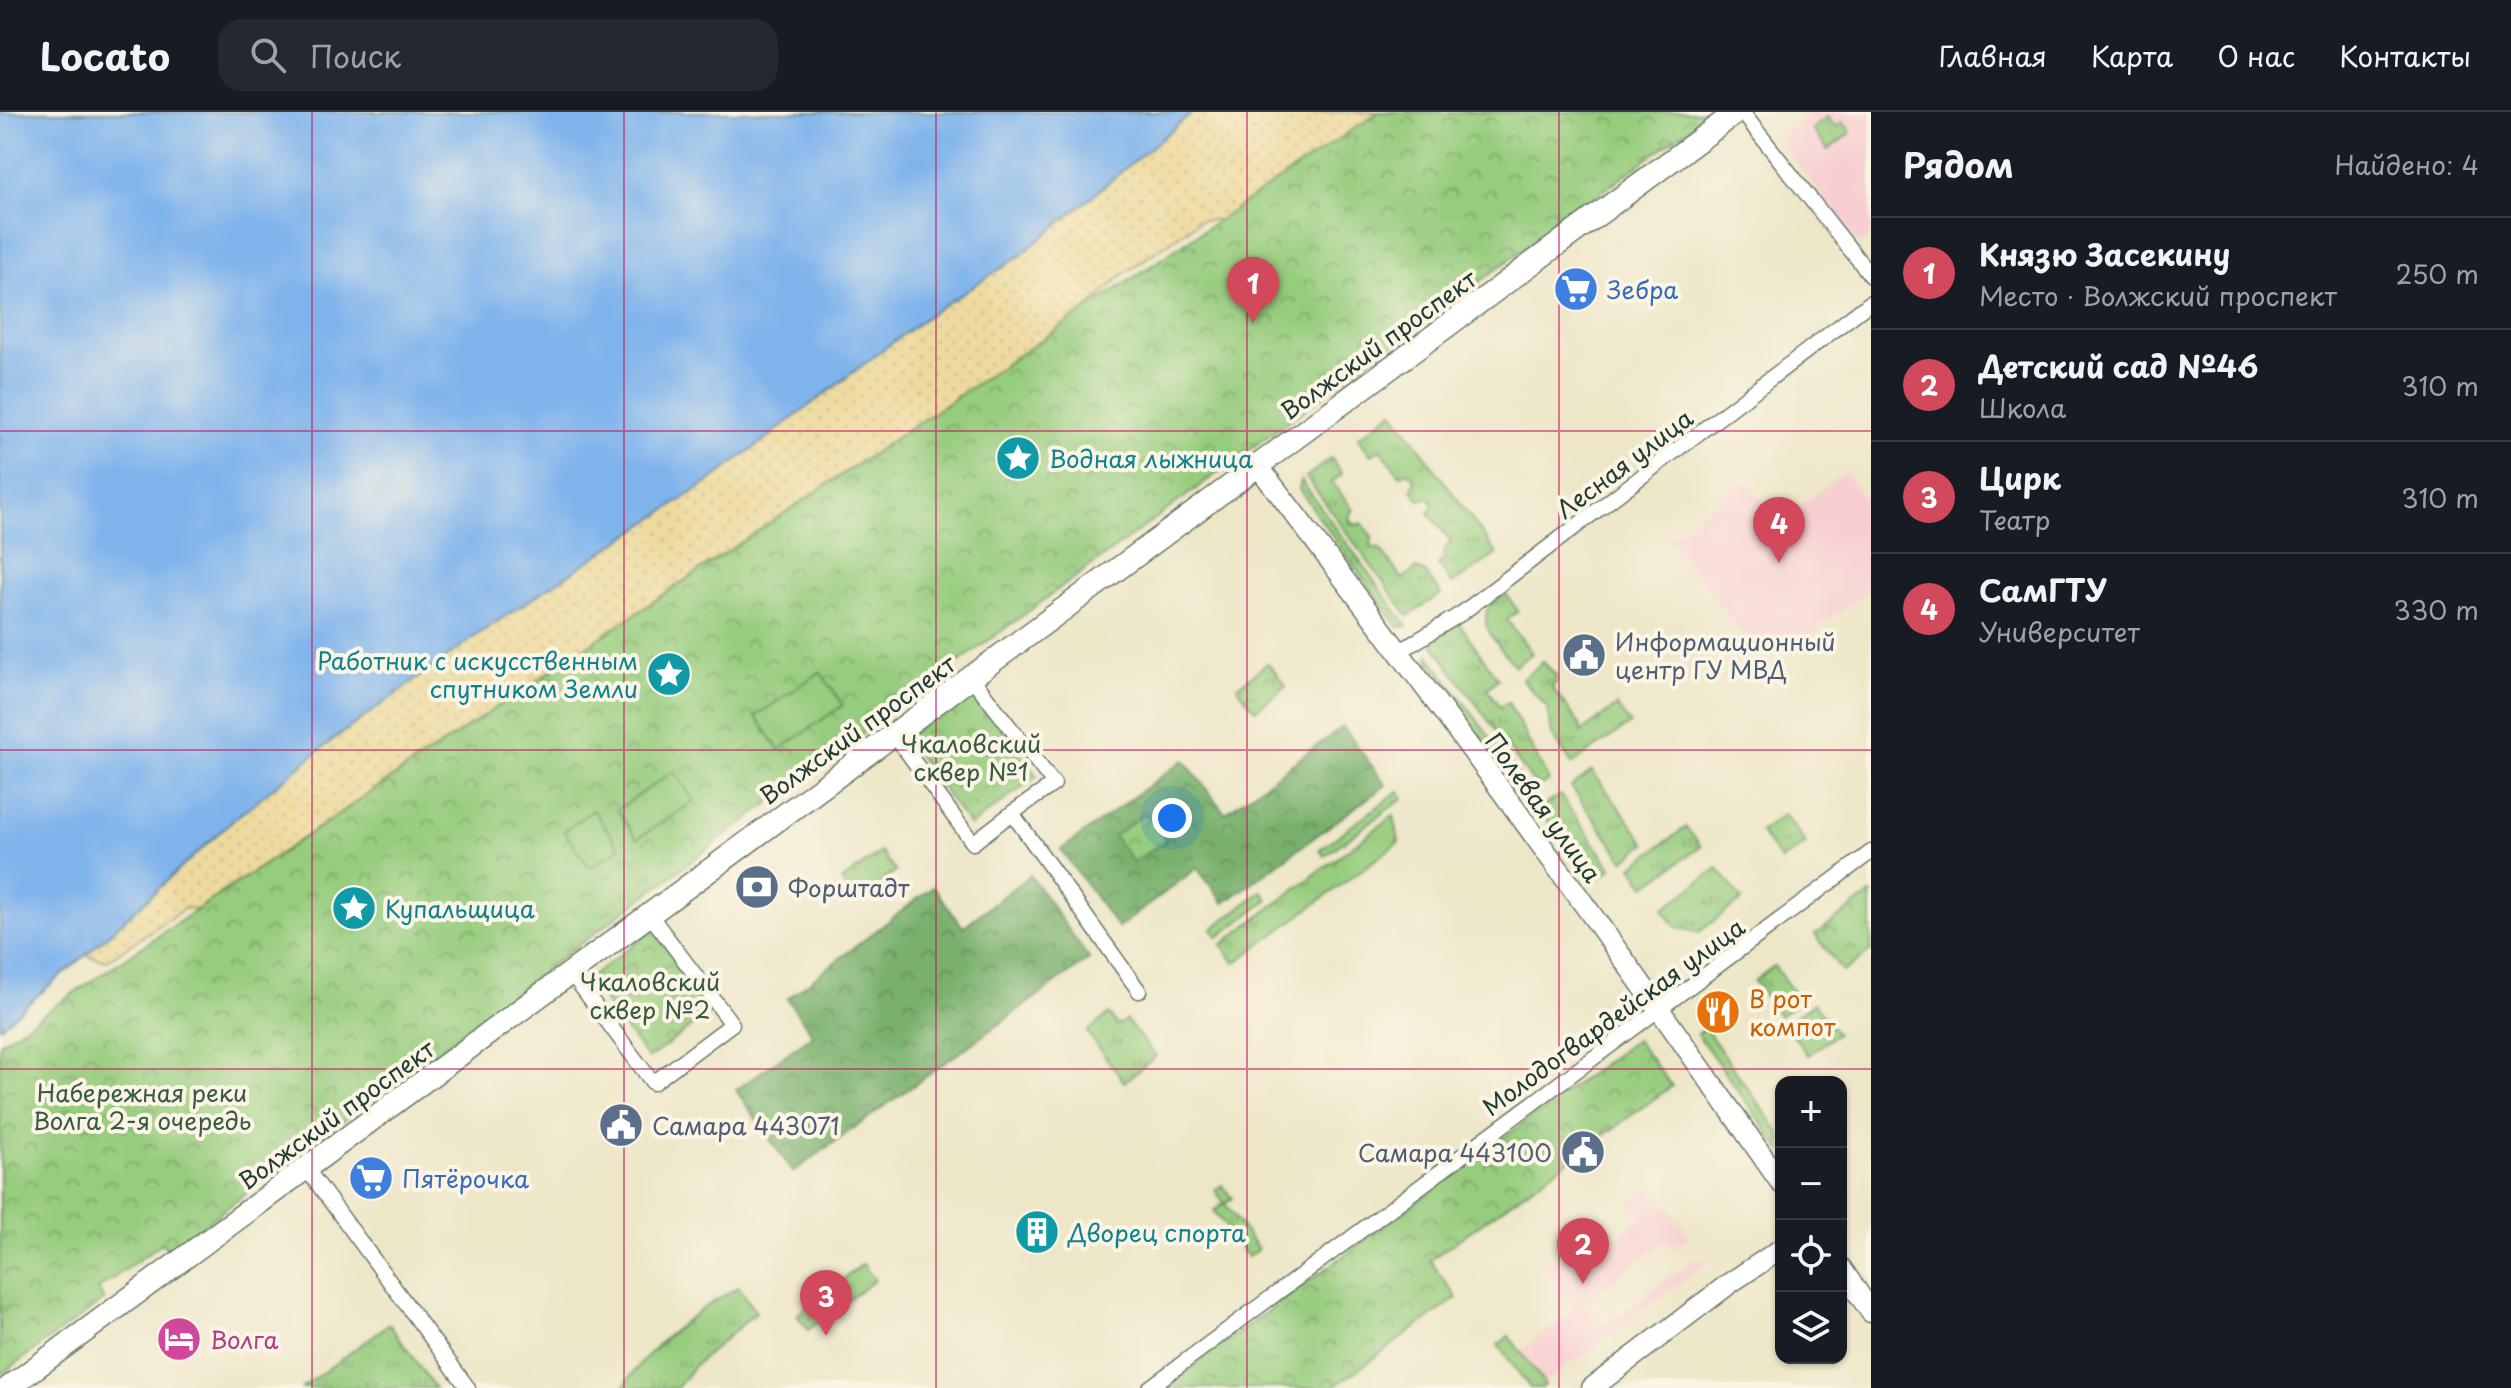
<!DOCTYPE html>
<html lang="ru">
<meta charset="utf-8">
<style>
:root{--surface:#171b24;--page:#242831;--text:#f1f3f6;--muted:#9ea1a6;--line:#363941;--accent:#d1495b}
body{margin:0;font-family:"Playpen Sans",sans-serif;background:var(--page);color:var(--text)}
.controls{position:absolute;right:24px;bottom:24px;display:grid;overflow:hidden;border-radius:16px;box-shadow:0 2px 6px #0004}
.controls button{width:72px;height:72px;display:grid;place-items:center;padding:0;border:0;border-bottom:2px solid var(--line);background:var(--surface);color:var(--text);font:40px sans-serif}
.you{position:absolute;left:1172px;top:706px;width:28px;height:28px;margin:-20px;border:6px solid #fff;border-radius:50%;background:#1a73e8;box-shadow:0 0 0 12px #1a73e833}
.badge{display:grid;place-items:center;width:52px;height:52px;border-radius:50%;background:var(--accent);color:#fff;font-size:26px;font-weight:700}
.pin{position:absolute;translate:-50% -66px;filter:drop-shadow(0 2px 4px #0008)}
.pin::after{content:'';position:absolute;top:42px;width:28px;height:24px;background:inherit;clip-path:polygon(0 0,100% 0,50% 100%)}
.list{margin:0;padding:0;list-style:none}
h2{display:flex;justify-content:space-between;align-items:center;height:104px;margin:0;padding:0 32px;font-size:34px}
h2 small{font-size:26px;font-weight:400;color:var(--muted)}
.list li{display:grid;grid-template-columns:52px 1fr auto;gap:24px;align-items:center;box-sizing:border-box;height:112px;padding:0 32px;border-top:2px solid var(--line)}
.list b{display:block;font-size:30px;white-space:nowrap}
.list p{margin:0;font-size:26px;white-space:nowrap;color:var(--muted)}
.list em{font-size:26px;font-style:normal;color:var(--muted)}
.icon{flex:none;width:44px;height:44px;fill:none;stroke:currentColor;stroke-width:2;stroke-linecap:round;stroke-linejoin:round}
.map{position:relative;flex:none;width:1871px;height:1276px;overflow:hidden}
header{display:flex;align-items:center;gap:48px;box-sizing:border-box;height:112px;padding:0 40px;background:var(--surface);border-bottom:2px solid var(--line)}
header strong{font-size:38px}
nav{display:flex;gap:44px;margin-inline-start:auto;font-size:28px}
.search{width:560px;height:72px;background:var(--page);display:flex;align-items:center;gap:20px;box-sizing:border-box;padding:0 28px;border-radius:24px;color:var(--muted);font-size:30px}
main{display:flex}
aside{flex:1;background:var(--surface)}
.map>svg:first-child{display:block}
.built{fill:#f7cfd2}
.grass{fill:url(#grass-tufts);stroke:#5a8458;stroke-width:2}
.forest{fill:url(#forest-crowns);stroke:#4c7650;stroke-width:2}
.sand{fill:url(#sand-dots);stroke:#868c69;stroke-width:2}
.park{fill:url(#park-crowns);stroke:#5a8458;stroke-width:2}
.pitch{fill:#96cc7d;stroke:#5a8458;stroke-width:2}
.water{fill:#7eb3ec;stroke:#4e7890;stroke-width:2}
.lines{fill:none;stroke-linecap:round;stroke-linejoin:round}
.street-casing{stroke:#677867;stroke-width:17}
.secondary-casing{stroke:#677867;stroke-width:23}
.primary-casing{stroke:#677867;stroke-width:25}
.street{stroke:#fff;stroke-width:14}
.secondary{stroke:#fff;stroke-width:20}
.primary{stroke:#fff;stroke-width:22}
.grid{fill:none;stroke:#c2185b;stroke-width:2;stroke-opacity:0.55}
.labels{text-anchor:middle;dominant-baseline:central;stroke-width:8;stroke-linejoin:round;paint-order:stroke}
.shop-label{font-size:24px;fill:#366cbe;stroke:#fcf5e5;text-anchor:start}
.street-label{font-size:24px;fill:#1f3d34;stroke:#fcf5e5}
.culture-label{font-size:24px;fill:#0d838f;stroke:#fcf5e5;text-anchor:start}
.service-label{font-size:24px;fill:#4e5e75;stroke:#fcf5e5;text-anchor:start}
.park-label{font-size:24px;fill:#375a43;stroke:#fcf5e5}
.food-label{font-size:24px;fill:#c56008;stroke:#fcf5e5;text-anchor:start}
.hotel-label{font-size:24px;fill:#b23c85;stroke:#fcf5e5;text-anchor:start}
</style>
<header>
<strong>Locato</strong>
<div class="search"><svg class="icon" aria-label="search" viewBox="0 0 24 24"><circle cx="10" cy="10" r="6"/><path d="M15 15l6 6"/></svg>Поиск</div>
<nav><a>Главная</a><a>Карта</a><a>О нас</a><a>Контакты</a></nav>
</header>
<main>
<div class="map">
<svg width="1871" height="1276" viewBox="0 0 1871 1276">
<defs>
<pattern id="grass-tufts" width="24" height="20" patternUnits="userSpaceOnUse" patternTransform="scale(2)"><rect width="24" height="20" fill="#96cc7d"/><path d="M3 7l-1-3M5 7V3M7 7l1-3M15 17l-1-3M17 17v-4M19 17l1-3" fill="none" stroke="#7aa767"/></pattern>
<pattern id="forest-crowns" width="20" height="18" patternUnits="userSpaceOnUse" patternTransform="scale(2)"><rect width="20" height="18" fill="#78b06c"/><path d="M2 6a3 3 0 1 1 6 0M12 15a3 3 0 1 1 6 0" fill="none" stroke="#62905a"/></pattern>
<pattern id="sand-dots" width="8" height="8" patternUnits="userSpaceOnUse" patternTransform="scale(2)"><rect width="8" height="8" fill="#eeda9e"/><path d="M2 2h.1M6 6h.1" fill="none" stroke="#ccbc89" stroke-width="1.8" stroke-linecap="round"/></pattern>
<pattern id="park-crowns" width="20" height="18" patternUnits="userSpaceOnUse" patternTransform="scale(2)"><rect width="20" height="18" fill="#96cc7d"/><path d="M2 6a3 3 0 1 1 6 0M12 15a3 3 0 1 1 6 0" fill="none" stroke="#7aa767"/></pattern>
</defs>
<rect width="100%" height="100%" fill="#fcf5e5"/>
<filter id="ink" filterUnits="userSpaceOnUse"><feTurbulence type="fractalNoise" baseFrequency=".0125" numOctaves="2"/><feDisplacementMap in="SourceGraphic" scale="16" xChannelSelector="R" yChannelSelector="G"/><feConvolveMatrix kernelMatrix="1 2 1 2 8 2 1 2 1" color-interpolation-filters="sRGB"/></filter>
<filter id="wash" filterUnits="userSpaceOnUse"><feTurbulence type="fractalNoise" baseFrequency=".006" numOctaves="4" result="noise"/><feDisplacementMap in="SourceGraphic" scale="32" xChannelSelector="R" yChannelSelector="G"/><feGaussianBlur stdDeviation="1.8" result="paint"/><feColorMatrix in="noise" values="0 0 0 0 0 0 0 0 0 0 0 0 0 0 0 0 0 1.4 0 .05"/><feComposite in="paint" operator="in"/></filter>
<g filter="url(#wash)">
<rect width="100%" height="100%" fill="#ede6c7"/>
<!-- built -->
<g class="built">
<path d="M1811 0H1871V123L1859 132 1779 27Z"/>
<path d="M1845 360 1871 395V476L1784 541 1772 526 1754 539 1669 426 1747 368 1778 410Z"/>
<path d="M1652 1074 1690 1124 1672 1137 1665 1129 1584 1190 1603 1215 1700 1143 1707 1151 1543 1272 1519 1240 1576 1197 1545 1155 1589 1122 1601 1137 1642 1107 1630 1090Z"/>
</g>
<!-- grass -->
<g class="grass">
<path d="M1827 5 1836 15 1843 10 1851 20 1828 38 1812 17Z"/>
<path d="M1393 299 1497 442 1452 472 1438 452 1444 447 1445 437 1451 430 1429 401 1433 395 1432 389 1426 386 1420 388 1412 377 1415 370 1413 364 1407 360 1400 363 1380 337 1371 343 1358 326Z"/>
<path d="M1331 346 1342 362 1332 370 1353 398 1349 404 1351 410 1357 413 1362 411 1372 425 1371 435 1380 437 1402 467 1416 457 1426 461 1441 482 1408 504 1306 365Z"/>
<path d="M1301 368 1407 514 1398 515 1299 377Z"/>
<path d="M1506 482 1518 499 1507 508 1532 541 1515 554C1504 540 1475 513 1490 493 1494 489 1501 485 1506 482Z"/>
<path d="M1459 511 1498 567 1487 577 1500 595 1508 590 1549 669 1543 673 1533 670 1432 531Z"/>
<path d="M1428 542 1533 683H1525L1431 558Z"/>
<path d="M1543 550 1556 563V571L1552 575 1580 613 1581 620 1617 594 1630 612 1572 652 1552 622 1547 595 1522 567Z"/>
<path d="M1592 659 1646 732 1624 748 1571 675Z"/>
<path d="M1399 679 1403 686 1324 744 1319 738Z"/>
<path d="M1560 683 1612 756 1591 771 1539 697Z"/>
<path d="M1784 702 1806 731 1781 749 1760 720Z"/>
<path d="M1394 703 1399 730 1235 851 1221 833Z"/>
<path d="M1686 715 1701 734 1646 774 1632 755Z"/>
<path d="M1718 756 1742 788 1698 821 1676 815 1663 797Z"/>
<path d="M1262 779 1268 788 1218 825 1212 817Z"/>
<path d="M1774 854 1800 889 1780 904 1754 869Z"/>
<path d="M1814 891 1837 922 1808 943 1785 912Z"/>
<path d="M1109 902 1117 913 1126 908 1156 944 1124 970 1087 920Z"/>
<path d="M1705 916 1781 1023V1038L1697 922Z"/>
<path d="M1222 1073 1232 1086 1225 1092 1258 1137 1248 1145 1214 1099 1224 1091 1215 1078Z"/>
<path d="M863 1152 875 1168 808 1218 797 1203Z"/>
<path d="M739 1175 756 1200 694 1254 677 1276H623C649 1233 695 1199 739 1175Z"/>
<path d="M389 1212 435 1276H302Z"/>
<path d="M1509 1224 1545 1273 1542 1276H1530L1498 1233Z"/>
</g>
<!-- forest -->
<g class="forest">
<path d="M1343 615 1386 673 1224 791 1197 756 1118 816 1061 738 1184 648 1225 701Z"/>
<path d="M1030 763 1089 847 793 1060 736 978 813 923 787 887 933 775 963 815Z"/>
</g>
<!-- sand -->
<path class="sand" d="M1193 0H1381L1221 108H1201L1122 163 1087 197 196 798 185 796 106 849 86 843 234 707 330 630 477 523 710 369 930 202 1020 144Z"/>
<!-- park -->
<g class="park">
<path d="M1379 0H1711L888 602 169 1139 162 1131 98 1177 104 1188 0 1263V931Z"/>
<path d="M1268 551 1286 574 1255 598 1237 575Z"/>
<path d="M972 576 1037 664 970 714 905 626Z"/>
<path d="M1145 701 1166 728 1133 750 1114 724Z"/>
<path d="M881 740 896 760 856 789 841 769Z"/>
<path d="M1871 782V839L1843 860 1815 823Z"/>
<path d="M653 818 713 898 648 947 588 867Z"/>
<path d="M1636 928 1672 974 1430 1148 1457 1186 1332 1276H1164Z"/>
</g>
<!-- pitch -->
<g class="pitch">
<path d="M820 560 843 593 779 638 756 604Z"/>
<path d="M674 659 694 689 637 727 617 698Z"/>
<path d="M593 698 620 736 590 756 564 719Z"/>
</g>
<!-- water -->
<path class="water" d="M0 0H1193L1020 144 930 202 710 369 477 523 330 630 234 707 86 843 0 915Z"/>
</g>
<g filter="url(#ink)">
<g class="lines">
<!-- street casing -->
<g class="street-casing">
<g id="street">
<path d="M1742 0 1871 164"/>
<path d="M1399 540 1462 501 1871 190"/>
<path d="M971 565 1054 672 1012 701"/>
<path d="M894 622 973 731 1012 701 1139 879"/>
<path d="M571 861 653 971 732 912 650 803"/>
<path d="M306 1056 468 1276"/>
<path d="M1149 1276 1871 740"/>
</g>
</g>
<!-- secondary casing -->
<g class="secondary-casing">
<g id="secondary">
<path d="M1258 354C1438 589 1613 828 1781 1071"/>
<path d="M1841 1156 1871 1200"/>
<path d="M1592 1276 1730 1171 1781 1137"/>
</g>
</g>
<!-- primary casing -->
<g class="primary-casing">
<path id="primary" d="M8 1276 1737 0"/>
</g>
<!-- street -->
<use href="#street" class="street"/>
<!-- secondary -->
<use href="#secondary" class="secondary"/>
<!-- primary -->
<use href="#primary" class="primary"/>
</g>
</g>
<!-- grid -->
<path class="grid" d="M312 0V1276M624 0V1276M936 0V1276M1247 0V1276M1559 0V1276M0 319H1871M0 638H1871M0 957H1871"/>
<!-- icons -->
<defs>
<g id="supermarket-disc" transform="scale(2.3)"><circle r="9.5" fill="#3f7fe0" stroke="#fcf5e5"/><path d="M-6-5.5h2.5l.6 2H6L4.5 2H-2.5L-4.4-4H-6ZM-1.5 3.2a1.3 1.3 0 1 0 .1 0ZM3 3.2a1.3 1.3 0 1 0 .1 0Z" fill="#fff"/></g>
<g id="sight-disc" transform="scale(2.3)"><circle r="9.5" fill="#0f9aa8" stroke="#fcf5e5"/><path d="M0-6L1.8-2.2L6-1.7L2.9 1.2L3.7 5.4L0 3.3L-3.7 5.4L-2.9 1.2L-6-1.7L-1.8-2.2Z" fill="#fff"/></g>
<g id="civic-disc" transform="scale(2.3)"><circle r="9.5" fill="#5c6f8a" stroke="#fcf5e5"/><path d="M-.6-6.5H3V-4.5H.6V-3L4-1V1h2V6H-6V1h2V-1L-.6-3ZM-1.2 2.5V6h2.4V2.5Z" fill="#fff"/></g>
<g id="bank-disc" transform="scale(2.3)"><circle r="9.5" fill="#5c6f8a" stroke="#fcf5e5"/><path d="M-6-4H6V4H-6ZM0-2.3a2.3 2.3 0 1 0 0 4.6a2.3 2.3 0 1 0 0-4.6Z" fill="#fff"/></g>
<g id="restaurant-disc" transform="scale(2.3)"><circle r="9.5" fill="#e8710a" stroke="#fcf5e5"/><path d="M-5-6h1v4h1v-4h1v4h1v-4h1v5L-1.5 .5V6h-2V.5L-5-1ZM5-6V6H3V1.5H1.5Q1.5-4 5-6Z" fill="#fff"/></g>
<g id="building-disc" transform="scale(2.3)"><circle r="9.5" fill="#0f9aa8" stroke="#fcf5e5"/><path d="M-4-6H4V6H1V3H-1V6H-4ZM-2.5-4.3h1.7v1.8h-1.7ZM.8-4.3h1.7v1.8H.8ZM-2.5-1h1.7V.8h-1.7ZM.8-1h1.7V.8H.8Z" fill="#fff"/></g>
<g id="hotel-disc" transform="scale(2.3)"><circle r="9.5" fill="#d1479c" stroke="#fcf5e5"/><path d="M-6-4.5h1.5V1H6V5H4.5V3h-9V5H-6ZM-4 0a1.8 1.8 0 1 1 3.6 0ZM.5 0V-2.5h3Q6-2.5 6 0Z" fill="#fff"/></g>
</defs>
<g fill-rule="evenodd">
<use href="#supermarket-disc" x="1576" y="177"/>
<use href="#sight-disc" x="1018" y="346"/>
<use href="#civic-disc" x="1584" y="543"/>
<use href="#sight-disc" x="669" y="562"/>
<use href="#bank-disc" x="757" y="775"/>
<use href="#sight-disc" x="354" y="796"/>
<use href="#restaurant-disc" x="1718" y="900"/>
<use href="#civic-disc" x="621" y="1013"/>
<use href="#civic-disc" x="1583" y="1040"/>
<use href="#supermarket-disc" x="371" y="1066"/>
<use href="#building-disc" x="1037" y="1120"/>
<use href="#hotel-disc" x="179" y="1227"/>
</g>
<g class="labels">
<!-- shop labels -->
<g class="shop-label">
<text x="1607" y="177">Зебра</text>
<text x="402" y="1066">Пятёрочка</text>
</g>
<!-- street labels -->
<g class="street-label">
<text transform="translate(1378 232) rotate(-36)">Волжский проспект</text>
<text transform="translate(1624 351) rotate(-37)">Лесная улица</text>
<text transform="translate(857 617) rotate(-36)">Волжский проспект</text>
<text transform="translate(1544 695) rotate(54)">Полевая улица</text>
<text transform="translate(1613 904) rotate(-36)">Молодогвардейская улица</text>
<text transform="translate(336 1002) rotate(-36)">Волжский проспект</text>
</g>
<!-- culture labels -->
<g class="culture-label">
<text x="1049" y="346">Водная лыжница</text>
<text x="638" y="548" text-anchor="end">Работник с искусственным<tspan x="638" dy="28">спутником Земли</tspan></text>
<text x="385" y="796">Купальщица</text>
<text x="1068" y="1120">Дворец спорта</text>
</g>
<!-- service labels -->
<g class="service-label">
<text x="1615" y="529">Информационный<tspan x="1615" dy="28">центр ГУ МВД</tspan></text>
<text x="788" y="775">Форштадт</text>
<text x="652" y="1013">Самара 443071</text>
<text x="1552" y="1040" text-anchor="end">Самара 443100</text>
</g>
<!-- park labels -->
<g class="park-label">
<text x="971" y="631">Чкаловский<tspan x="971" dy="28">сквер №1</tspan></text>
<text x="650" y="869">Чкаловский<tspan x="650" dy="28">сквер №2</tspan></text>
<text x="142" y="980">Набережная реки<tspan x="142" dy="28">Волга 2-я очередь</tspan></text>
</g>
<!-- food labels -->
<g class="food-label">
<text x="1749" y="886">В рот<tspan x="1749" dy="28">компот</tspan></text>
</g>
<!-- hotel labels -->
<g class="hotel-label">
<text x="210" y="1227">Волга</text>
</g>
</g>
</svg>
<div class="controls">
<button>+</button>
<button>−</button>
<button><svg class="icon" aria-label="locate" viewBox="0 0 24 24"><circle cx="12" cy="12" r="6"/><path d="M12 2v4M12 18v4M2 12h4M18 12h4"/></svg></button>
<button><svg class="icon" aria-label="layers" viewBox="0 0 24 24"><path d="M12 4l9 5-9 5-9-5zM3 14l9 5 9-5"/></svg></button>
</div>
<div class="you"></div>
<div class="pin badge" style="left:1253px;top:211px">1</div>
<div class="pin badge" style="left:1583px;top:1172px">2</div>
<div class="pin badge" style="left:826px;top:1224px">3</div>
<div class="pin badge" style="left:1779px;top:451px">4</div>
</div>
<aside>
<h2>Рядом<small>Найдено: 4</small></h2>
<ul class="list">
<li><span class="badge">1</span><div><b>Князю Засекину</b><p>Место · Волжский проспект</p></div><em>250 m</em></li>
<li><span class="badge">2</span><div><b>Детский сад №46</b><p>Школа</p></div><em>310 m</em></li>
<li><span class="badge">3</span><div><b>Цирк</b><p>Театр</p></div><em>310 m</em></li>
<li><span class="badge">4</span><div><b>СамГТУ</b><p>Университет</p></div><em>330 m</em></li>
</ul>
</aside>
</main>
